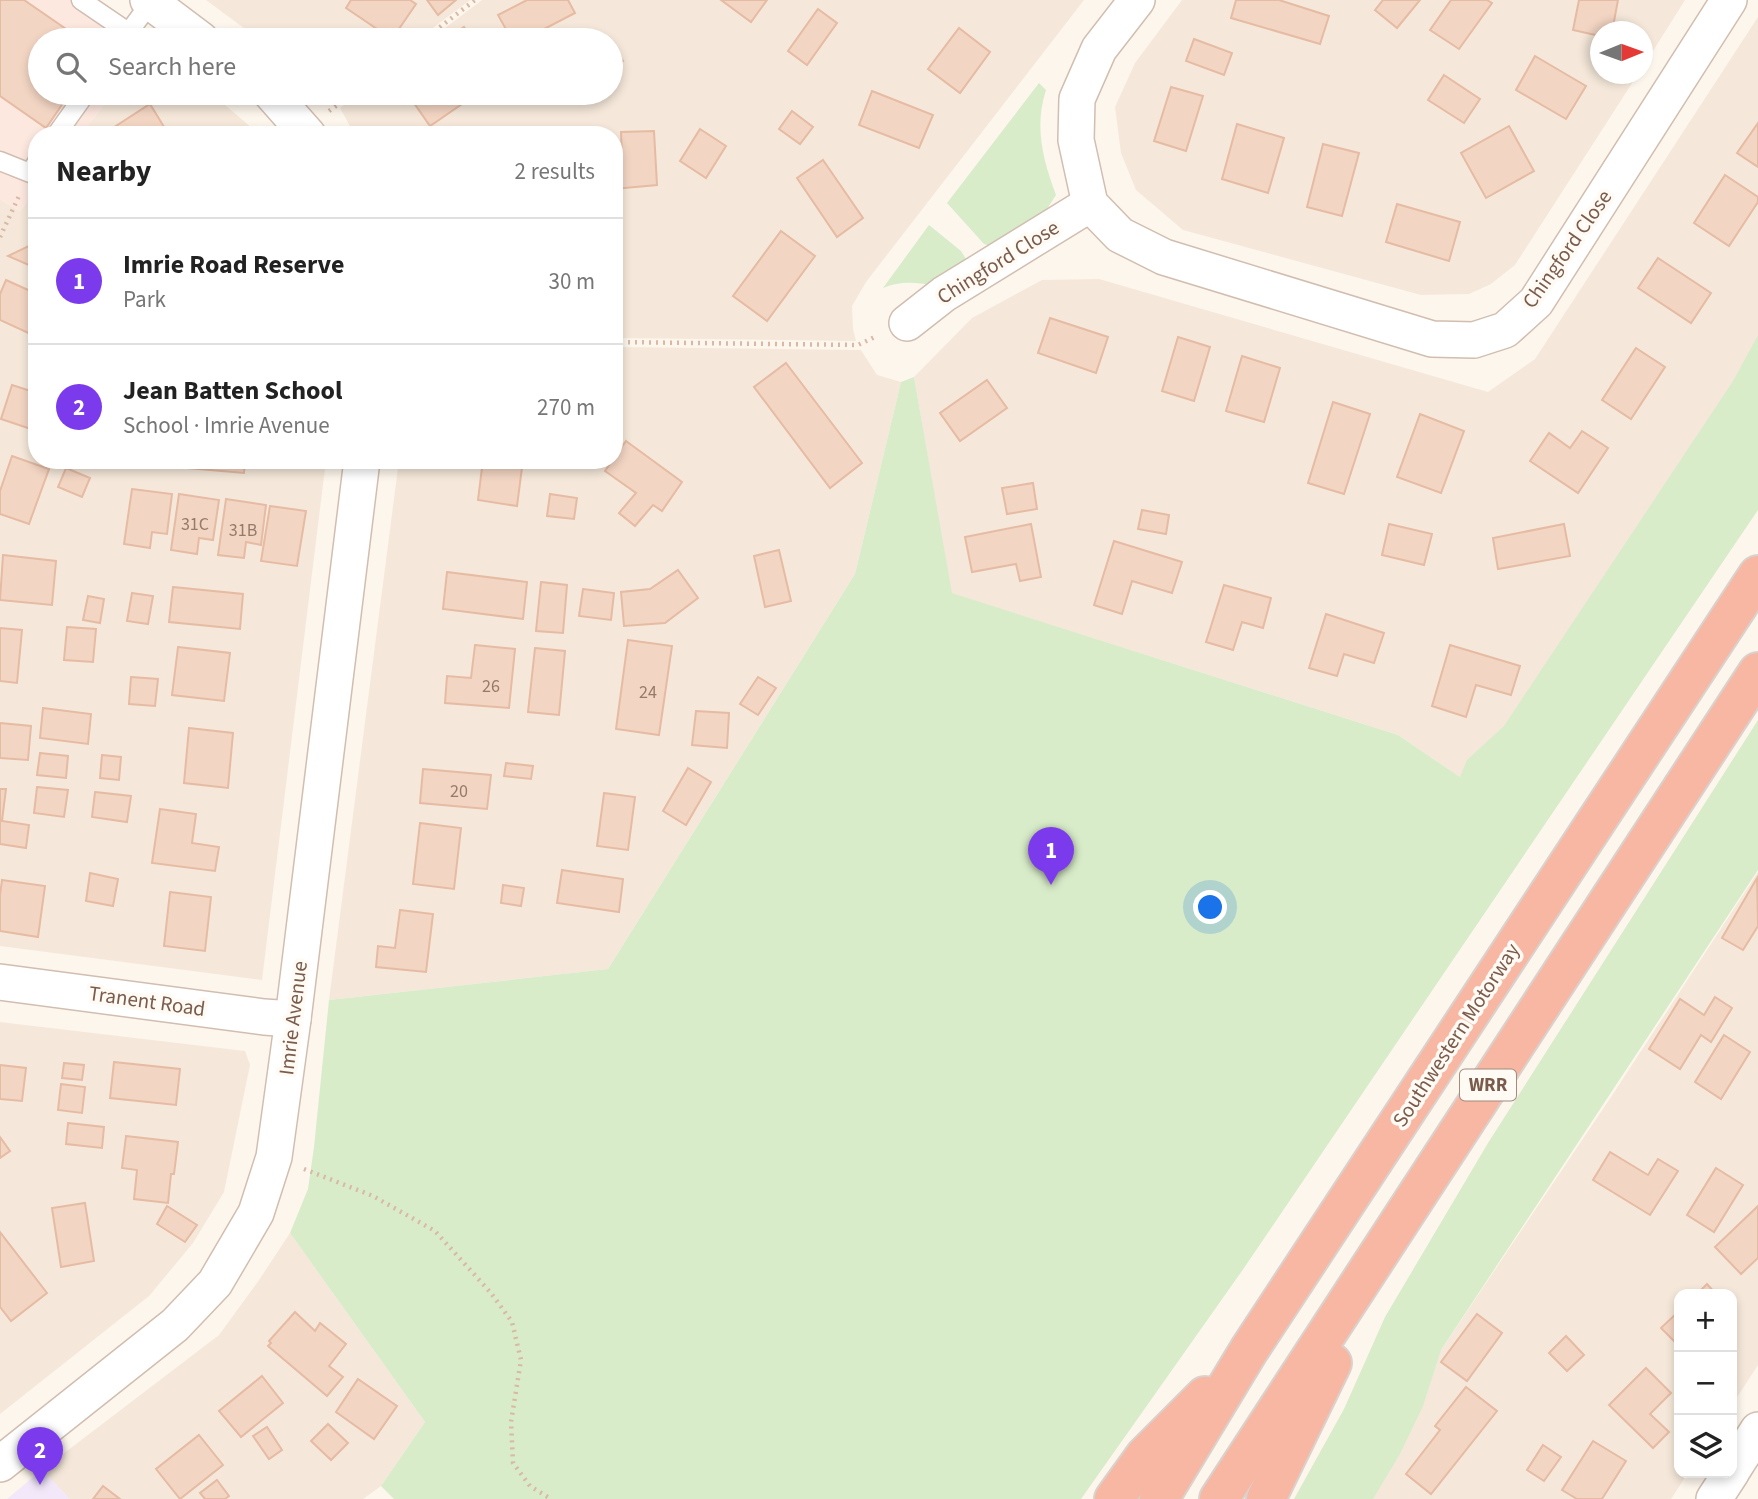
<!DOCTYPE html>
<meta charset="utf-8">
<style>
:root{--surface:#fff;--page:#f2f2f2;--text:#222;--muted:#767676;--line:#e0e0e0;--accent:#7c3aed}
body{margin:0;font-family:"Source Sans 3",sans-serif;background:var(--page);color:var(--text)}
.controls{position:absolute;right:21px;bottom:21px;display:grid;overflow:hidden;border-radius:14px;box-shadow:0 4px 10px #0003}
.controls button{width:63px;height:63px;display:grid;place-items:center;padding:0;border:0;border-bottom:2px solid var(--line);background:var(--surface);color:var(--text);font:35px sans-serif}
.compass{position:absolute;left:1590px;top:21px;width:63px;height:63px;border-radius:50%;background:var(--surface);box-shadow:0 4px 10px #0003;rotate:89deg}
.you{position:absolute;left:1211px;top:908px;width:24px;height:24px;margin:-18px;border:5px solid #fff;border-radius:50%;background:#1a73e8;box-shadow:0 0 0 10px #1a73e833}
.badge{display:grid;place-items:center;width:46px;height:46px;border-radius:50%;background:var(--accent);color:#fff;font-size:23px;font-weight:700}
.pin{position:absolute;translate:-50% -58px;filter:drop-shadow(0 2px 4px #0008)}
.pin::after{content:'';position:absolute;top:37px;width:24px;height:21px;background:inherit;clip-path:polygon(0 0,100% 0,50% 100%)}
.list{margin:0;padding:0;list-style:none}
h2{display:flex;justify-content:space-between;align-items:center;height:91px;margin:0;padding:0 28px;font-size:30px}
h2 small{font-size:23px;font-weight:400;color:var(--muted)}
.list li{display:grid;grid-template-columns:46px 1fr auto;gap:21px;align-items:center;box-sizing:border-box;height:126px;padding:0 28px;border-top:2px solid var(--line)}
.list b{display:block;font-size:26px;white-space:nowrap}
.list p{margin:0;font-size:23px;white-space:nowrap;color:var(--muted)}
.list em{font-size:23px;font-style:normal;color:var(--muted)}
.icon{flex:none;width:38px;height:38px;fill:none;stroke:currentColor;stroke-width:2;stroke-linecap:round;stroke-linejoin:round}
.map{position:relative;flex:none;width:1758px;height:1499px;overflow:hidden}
.search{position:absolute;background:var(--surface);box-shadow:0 4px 10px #0003;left:28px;top:28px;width:595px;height:77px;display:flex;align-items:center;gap:18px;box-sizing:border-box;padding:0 24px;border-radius:38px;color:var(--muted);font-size:26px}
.panel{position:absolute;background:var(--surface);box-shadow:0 4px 10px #0003;left:28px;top:126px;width:595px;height:343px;border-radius:28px}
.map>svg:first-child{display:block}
.residential{fill:#f5e8da}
.commercial{fill:#fde8e0}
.education{fill:#f3e8fa}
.green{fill:#d8ecc9}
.building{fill:#f3d5c3;stroke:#e6bba3;stroke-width:2}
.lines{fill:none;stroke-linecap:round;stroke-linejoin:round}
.service-casing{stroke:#d1beb0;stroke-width:21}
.minor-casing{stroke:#d1beb0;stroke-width:38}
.motorway-casing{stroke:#dad1cd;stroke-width:42}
.path{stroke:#d9b8a5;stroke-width:4.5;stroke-dasharray:2 5;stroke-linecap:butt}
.service{stroke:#fff;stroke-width:18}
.minor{stroke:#fff;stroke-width:35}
.motorway{stroke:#f7b7a3;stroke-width:38}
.labels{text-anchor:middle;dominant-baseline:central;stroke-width:7;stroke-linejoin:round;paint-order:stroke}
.number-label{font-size:18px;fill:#987a6a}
.shield{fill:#fffaf3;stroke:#a28b7f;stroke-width:2}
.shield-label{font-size:19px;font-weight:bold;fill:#7a5c4d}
.street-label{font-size:21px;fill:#7a5c4d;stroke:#fffaf3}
</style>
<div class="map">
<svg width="1758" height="1499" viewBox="0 0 1758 1499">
<rect width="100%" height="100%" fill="#fdf6ec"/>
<!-- residential -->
<g class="residential">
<path d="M206 0H470L417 40H260Z"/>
<path d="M482 0H1084L866 282 852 306 853 329 856 341 614 338V135H355L340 108 360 93H611V40H429Z"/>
<path d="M1182 0H1685L1643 67 1642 32H1600V74H1638L1515 265 1491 284 1469 294 1421 295 1183 230 1136 190 1121 153 1115 107 1135 63Z"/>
<path d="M1758 17V378L1494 800 1398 735 951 593 914 377 972 318 1042 280 1099 279 1488 392 1535 359Z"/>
<path d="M114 93H211L260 135H80Z"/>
<path d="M37 189V460H326L262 980 0 946V199L20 211Z"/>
<path d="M614 347 861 350 877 375 901 382 855 574 608 969 329 1000 399 460H614Z"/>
<path d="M1758 872V1365L1732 1405V1294H1679V1473H1688L1671 1499H1341L1611 1097Z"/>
<path d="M0 1022 245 1051 250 1065 224 1192 193 1243 149 1296 0 1414Z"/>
<path d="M290 1233 425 1422 381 1486 363 1499H70L42 1470 219 1335 259 1280Z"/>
</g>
<!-- commercial -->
<path class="commercial" d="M0 0H94L150 40H40V93H114L80 135H37V189L20 211 0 199Z"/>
<!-- education -->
<path class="education" d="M42 1470 70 1499H7Z"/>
<!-- green -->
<g class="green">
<path d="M1039 83 1046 90C1034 127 1043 160 1056 195L1045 212 994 247 984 244 947 203Z"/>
<path d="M929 225 961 251 969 264 938 286C918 283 902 280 883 288Z"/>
<path d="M1758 335V510L1244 1268 1081 1499H394L381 1486 425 1422 290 1233 308 1189 314 1147 329 1000 608 969 855 574 901 382 914 377 952 593 1398 735 1460 777 1467 760 1504 726 1733 381Z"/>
<path d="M1758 720V870L1441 1350 1423 1406 1400 1454 1373 1499H1294L1344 1409 1385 1317 1488 1143Z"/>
</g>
<!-- building -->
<g class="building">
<path d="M0 0H24L82 40H40V93H70L46 128 0 96Z"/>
<path d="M351 0H410L416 4 392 39 346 8Z"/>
<path d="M427 0H456L438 15Z"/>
<path d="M527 0H568L575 13 523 40H512L498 15Z"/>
<path d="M721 0H767L751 22Z"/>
<path d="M1236 0H1279L1329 16 1320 44 1231 18Z"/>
<path d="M1383 0H1420L1397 28 1375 10Z"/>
<path d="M1451 0H1487L1492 3 1459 49 1430 30Z"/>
<path d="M1579 0H1618L1612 32H1600V36L1573 30Z"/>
<path d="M818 9 837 23 807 65 788 51Z"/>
<path d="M464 27 471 36 466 40H446Z"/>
<path d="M959 28 990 52 960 93 928 69Z"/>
<path d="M1194 39 1232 53 1224 75 1186 61Z"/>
<path d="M611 43 623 61 611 69Z"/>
<path d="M1535 56 1586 86 1566 119 1516 90Z"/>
<path d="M1444 75 1480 99 1464 123 1428 100Z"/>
<path d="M1171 87 1203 96 1186 151 1154 141Z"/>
<path d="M872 91 933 115 919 148 859 125Z"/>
<path d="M407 93H455L462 104 430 126Z"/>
<path d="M150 104 169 135H102Z"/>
<path d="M792 111 813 127 800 144 779 129Z"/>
<path d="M1758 123V167L1737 153Z"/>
<path d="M1237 124 1284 138 1268 193 1222 179Z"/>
<path d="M1509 126 1534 171 1486 198 1461 153Z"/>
<path d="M700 129 726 146 706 178 680 161Z"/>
<path d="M654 131 657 185 614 189V162L622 161 621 132Z"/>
<path d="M1323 144 1359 153 1342 216 1307 207Z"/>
<path d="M823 160 863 218 837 237 797 178Z"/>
<path d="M1725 175 1758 197V202L1729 246 1694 223Z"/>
<path d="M1397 204 1460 222 1449 261 1386 242Z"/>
<path d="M781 231 815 256 767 321 733 296Z"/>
<path d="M37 242V252L31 266 8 256Z"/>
<path d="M1658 258 1711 293 1691 323 1638 288Z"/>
<path d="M6 280 37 294V337L0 320V294Z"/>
<path d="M1050 318 1108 337 1096 373 1038 353Z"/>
<path d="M1178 337 1210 347 1194 401 1162 391Z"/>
<path d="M1636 348 1665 367 1631 419 1602 400Z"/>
<path d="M1242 356 1280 368 1264 422 1226 411Z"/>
<path d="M786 363 862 463 830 488 754 387Z"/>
<path d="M987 380 1007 408 960 441 940 413Z"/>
<path d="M12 385 37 393V431L1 419Z"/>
<path d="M1333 402 1370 414 1344 494 1308 483Z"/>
<path d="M1420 414 1464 431 1441 493 1397 477Z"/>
<path d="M1582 431 1608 448 1578 493 1530 461 1549 433 1570 448Z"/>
<path d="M626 441 682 482 662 511 653 505 635 526 619 513 636 493 605 471Z"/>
<path d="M12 456 49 469 29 524 0 514V491Z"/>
<path d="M176 460H245L244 473 176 467Z"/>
<path d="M483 460H523L517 506 478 500Z"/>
<path d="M66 468 90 478 82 497 58 487Z"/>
<path d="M1033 483 1037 509 1007 514 1002 488Z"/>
<path d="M132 489 172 494 167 534 152 532 150 548 124 544Z"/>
<path d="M179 494 219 500 213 540 199 538 197 554 171 550Z"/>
<path d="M550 494 577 498 574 519 547 516Z"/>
<path d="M226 499 266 505 261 545 246 542 244 558 218 555Z"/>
<path d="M270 506 306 511 297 566 261 561Z"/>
<path d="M1142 510 1169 515 1166 534 1138 529Z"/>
<path d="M1031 524 1041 577 1020 581 1016 564 972 572 965 537Z"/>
<path d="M1389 524 1432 534 1424 565 1382 555Z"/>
<path d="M1564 524 1570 556 1498 569 1493 538Z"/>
<path d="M1114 541 1182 562 1172 593 1132 581 1122 614 1094 605Z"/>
<path d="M779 550 791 601 765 607 754 556Z"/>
<path d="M3 555 56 561 52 605 0 600Z"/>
<path d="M678 570 698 598 665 623 624 626 621 592 650 589Z"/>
<path d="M447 572 527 582 523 619 443 609Z"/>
<path d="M541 582 567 585 563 633 536 631Z"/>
<path d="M1224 585 1271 598 1263 628 1242 622 1233 650 1206 642Z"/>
<path d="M173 587 243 594 240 629 169 622Z"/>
<path d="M583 589 614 593 611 620 579 616Z"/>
<path d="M132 593 153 596 148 624 127 621Z"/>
<path d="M88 596 104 599 100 623 83 620Z"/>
<path d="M1326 614 1384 633 1374 663 1344 654 1337 676 1309 668Z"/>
<path d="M67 627 96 629 93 662 64 660Z"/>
<path d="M0 628 22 630 17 683 0 681Z"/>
<path d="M628 640 672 646 659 735 616 729Z"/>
<path d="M475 645 515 649 509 708 445 703 447 676 471 678Z"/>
<path d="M1450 645 1520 666 1511 695 1476 685 1466 717 1432 706Z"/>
<path d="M178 647 230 653 224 701 172 695Z"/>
<path d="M535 648 565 651 559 715 528 712Z"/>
<path d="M131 677 158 679 155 706 129 704Z"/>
<path d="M758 677 776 688 758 715 740 704Z"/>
<path d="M43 708 91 714 88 744 40 738Z"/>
<path d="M696 711 729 713 727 748 692 745Z"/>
<path d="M0 723 31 726 28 760 0 758Z"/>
<path d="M189 728 233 733 228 788 184 783Z"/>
<path d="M40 753 68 756 66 778 37 775Z"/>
<path d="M102 755 121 757 119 780 100 778Z"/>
<path d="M506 763 533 766 531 779 504 776Z"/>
<path d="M688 768 711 782 686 825 663 811Z"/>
<path d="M423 769 491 775 487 809 420 803Z"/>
<path d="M37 787 68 790 64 817 34 813Z"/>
<path d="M0 789H6L2 821 29 825 26 848 0 844Z"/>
<path d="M95 792 131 796 127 822 92 817Z"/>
<path d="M604 793 635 797 628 850 597 846Z"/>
<path d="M160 809 196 814 192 843 219 847 215 871 152 863Z"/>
<path d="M420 823 461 828 454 889 413 884Z"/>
<path d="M562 870 623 879 619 912 557 903Z"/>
<path d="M90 873 118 879 113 906 86 901Z"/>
<path d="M1757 878 1758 926 1743 950 1722 938Z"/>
<path d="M2 880 45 886 38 937 0 931V895Z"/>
<path d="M503 885 524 888 521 906 501 903Z"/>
<path d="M170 892 211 897 205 951 164 946Z"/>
<path d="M400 910 433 914 426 972 376 967 378 946 395 948Z"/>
<path d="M1715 997 1732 1008 1711 1042 1701 1035 1680 1069 1649 1049 1680 999 1704 1015Z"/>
<path d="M1724 1035 1750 1052 1721 1099 1695 1082Z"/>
<path d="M114 1062 180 1069 176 1105 110 1098Z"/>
<path d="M64 1063 84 1065 82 1080 62 1078Z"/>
<path d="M0 1065 26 1068 22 1101 0 1099Z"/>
<path d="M61 1084 85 1087 82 1113 58 1110Z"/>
<path d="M68 1123 104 1127 102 1148 66 1144Z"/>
<path d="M126 1136 178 1142 174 1174H171L168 1203 134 1199 137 1170 122 1168Z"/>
<path d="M0 1137 10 1151 0 1158Z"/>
<path d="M1610 1152 1648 1175 1658 1159 1678 1171 1650 1215 1593 1180Z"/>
<path d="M1716 1168 1743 1185 1714 1232 1687 1215Z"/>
<path d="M85 1203 94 1261 61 1267 52 1208Z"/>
<path d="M167 1206 197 1225 185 1242 157 1224Z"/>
<path d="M1758 1206V1258L1741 1274 1715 1247Z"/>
<path d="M0 1232 47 1293 11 1321 0 1307Z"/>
<path d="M1707 1284 1716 1294H1697Z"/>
<path d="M1679 1311V1346L1661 1328Z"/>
<path d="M295 1312 315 1331 320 1323 346 1344 329 1366 343 1377 327 1396 268 1346 271 1343 269 1341Z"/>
<path d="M1477 1314 1502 1333 1467 1381 1441 1362Z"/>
<path d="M1566 1336 1584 1355 1567 1371 1549 1353Z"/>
<path d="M1646 1368 1671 1393 1650 1414 1669 1432 1653 1448 1609 1405Z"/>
<path d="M262 1376 283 1403 241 1437 219 1411Z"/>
<path d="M358 1379 397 1406 374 1439 336 1412Z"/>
<path d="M1466 1387 1497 1411 1431 1494 1406 1474 1440 1430 1435 1426Z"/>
<path d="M328 1424 348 1443 331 1460 311 1441Z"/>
<path d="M267 1427 282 1450 269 1459 253 1436Z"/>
<path d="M199 1435 223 1465 180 1499 156 1469Z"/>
<path d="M1593 1441 1626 1461 1602 1499H1577L1562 1490Z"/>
<path d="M1543 1445 1561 1457 1544 1481 1527 1470Z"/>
<path d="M217 1480 229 1496 225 1499H205L200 1493Z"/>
<path d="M103 1486 120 1499H93Z"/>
</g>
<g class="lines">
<!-- service casing -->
<g class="service-casing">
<g id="service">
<path d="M81 0 128 32"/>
<path d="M123 40 151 2"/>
<path d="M56 135 86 93"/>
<path d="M0 161 30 173 37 162"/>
</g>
</g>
<!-- minor casing -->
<g class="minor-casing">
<g id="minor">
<path d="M148 0 201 40"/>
<path d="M1137 0 1099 49 1077 99 1076 140 1090 204 1120 235 1164 257 1432 339 1474 340 1505 330 1536 302 1729 0"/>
<path d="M271 93 308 135"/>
<path d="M907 323 944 294 1090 204"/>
<path d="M0 982 264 1017 293 1019"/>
<path d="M0 1464 175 1325 215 1283 256 1213 274 1157 293 1019 362 460"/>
<path d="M1732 1471 1758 1430"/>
<path d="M1714 1499 1731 1473"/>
</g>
</g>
<!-- motorway casing -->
<g class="motorway-casing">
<g id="motorway">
<path d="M1114 1499 1145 1456 1205 1396"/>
<path d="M1159 1499 1249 1350 1758 575"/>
<path d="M1219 1499 1758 672"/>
<path d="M1266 1499 1332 1363"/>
</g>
</g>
<!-- path -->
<g class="path">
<path d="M423 40 475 0"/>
<path d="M329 111 354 93"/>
<path d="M0 237 19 196"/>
<path d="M614 342 858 345 877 336"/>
<path d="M304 1169 373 1196 435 1231 491 1293 512 1322 521 1360 511 1422 513 1463 530 1486 551 1499"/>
</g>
<!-- service -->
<use href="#service" class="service"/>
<!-- minor -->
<use href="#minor" class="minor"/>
<!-- motorway -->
<use href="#motorway" class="motorway"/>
</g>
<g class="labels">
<!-- number labels -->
<g class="number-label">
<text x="195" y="524">31C</text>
<text x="243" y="530">31B</text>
<text x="491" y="686">26</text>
<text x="648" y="692">24</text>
<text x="459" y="791">20</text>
</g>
<!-- shield labels -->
<rect class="shield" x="1460" y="1069.5" width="56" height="31" rx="5"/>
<g class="shield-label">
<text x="1488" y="1085">WRR</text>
</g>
<!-- street labels -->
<g class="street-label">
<text transform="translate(1567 249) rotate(-55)">Chingford Close</text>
<text transform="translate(998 262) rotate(-32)">Chingford Close</text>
<text transform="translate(147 1001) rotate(8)">Tranent Road</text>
<text transform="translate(293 1018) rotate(-83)">Imrie Avenue</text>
<text transform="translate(1456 1035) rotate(-57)">Southwestern Motorway</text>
</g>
</g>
</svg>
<div class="controls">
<button>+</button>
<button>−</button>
<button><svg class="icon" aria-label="layers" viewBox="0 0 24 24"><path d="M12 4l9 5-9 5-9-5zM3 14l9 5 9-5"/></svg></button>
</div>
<svg class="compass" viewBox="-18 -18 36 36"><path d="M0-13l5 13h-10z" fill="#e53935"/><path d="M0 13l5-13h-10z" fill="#767676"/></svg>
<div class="you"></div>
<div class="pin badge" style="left:1051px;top:885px">1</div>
<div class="pin badge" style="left:40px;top:1485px">2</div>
<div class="search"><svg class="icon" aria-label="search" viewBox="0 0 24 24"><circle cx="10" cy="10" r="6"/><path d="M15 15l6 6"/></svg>Search here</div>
<section class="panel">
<h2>Nearby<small>2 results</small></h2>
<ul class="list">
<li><span class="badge">1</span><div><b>Imrie Road Reserve</b><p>Park</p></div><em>30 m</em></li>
<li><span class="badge">2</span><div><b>Jean Batten School</b><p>School · Imrie Avenue</p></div><em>270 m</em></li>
</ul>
</section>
</div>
